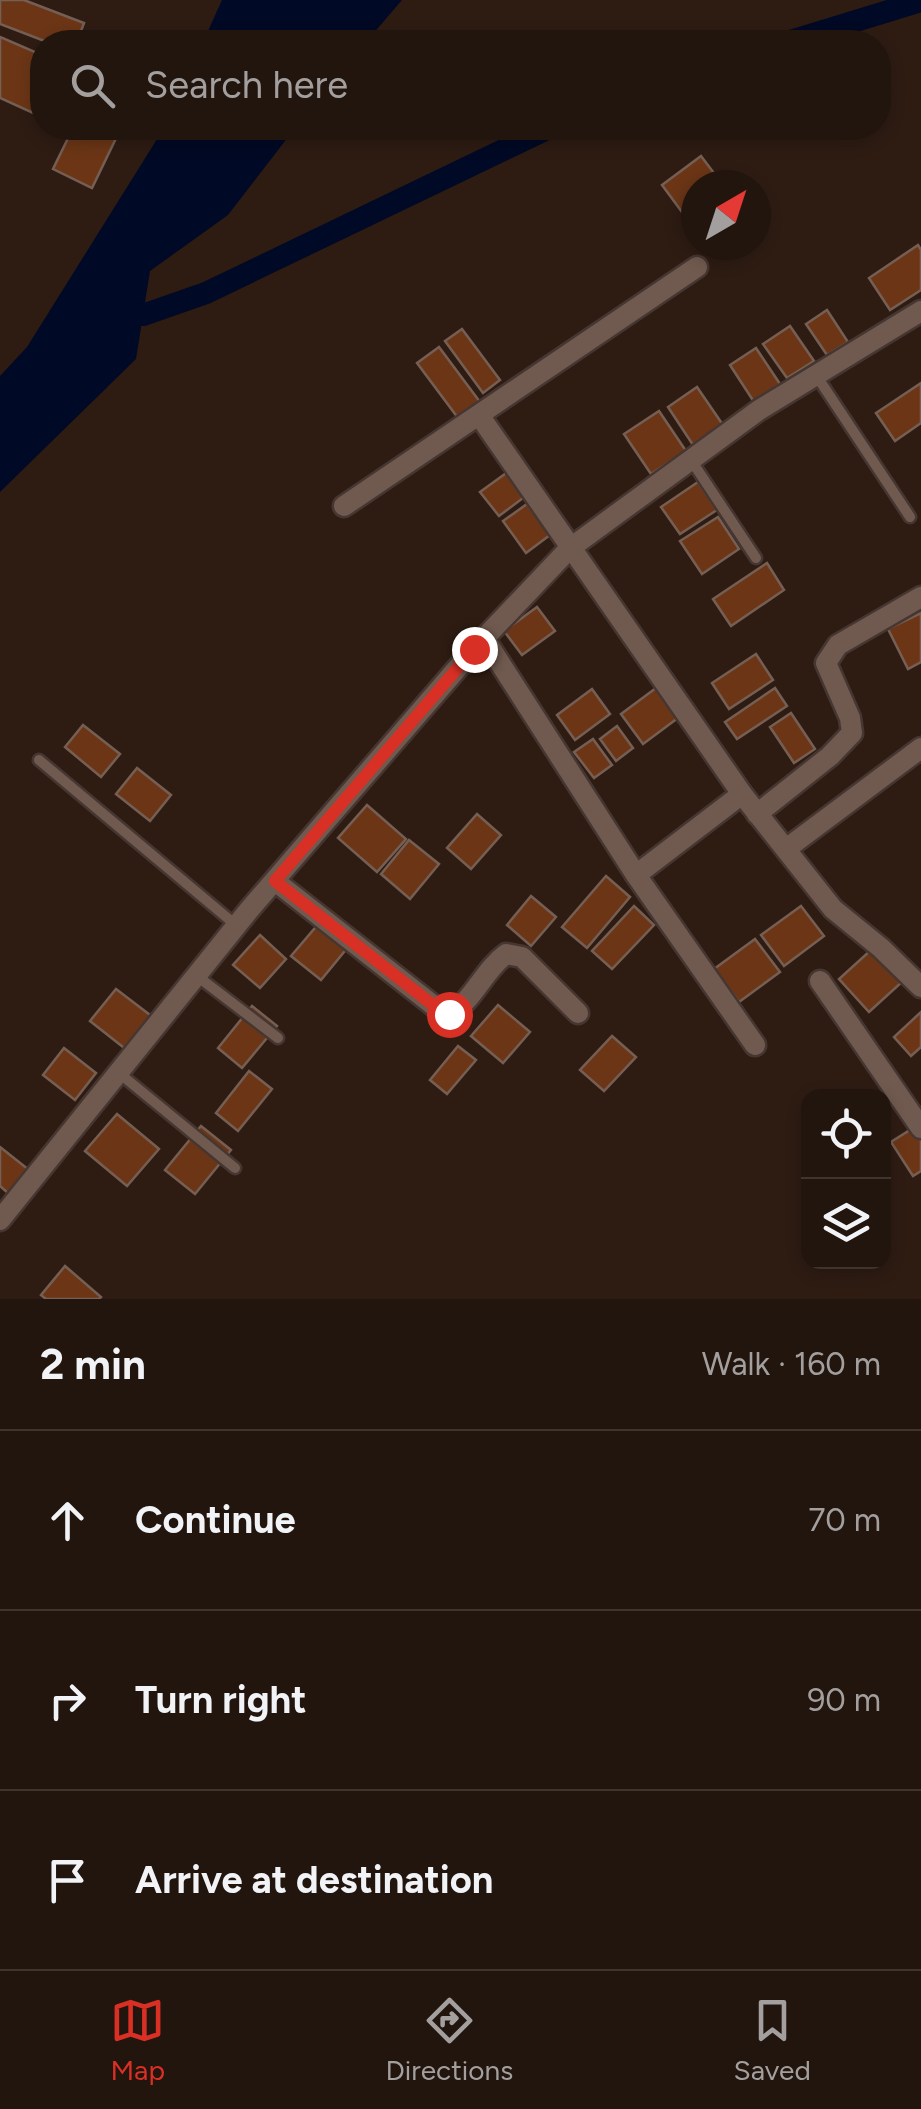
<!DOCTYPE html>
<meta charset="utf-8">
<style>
:root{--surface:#22150e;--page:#2a1e17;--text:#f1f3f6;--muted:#a29f9e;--line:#3f342e;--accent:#d93025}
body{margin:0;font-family:Figtree,sans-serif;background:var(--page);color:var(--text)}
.controls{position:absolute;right:30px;bottom:30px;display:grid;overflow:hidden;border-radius:20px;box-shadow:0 5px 15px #0003}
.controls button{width:90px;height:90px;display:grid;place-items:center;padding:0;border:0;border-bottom:2px solid var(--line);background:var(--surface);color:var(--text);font:50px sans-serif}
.compass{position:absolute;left:681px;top:170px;width:90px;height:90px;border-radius:50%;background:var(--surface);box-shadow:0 5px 15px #0003;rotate:39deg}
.stop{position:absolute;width:30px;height:30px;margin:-22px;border:8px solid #d93025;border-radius:50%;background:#fff}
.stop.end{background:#d93025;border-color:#fff;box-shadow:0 2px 10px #0008}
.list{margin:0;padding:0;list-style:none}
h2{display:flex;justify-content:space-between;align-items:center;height:130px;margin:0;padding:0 40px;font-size:42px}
h2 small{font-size:32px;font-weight:400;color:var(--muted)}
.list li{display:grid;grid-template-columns:65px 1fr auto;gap:30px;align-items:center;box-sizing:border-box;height:180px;padding:0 40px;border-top:2px solid var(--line)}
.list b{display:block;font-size:38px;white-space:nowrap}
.list em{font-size:32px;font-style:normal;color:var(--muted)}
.icon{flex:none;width:55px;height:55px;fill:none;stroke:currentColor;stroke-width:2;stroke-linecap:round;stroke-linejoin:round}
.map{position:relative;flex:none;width:921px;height:1299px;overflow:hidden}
.search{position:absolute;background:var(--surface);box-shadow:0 5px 15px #0003;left:30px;right:30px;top:30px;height:110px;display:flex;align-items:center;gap:25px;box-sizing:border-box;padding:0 35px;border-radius:40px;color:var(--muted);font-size:38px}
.sheet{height:670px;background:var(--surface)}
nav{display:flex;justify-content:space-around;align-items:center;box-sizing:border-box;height:140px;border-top:2px solid var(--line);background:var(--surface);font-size:28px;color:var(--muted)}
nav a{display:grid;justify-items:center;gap:5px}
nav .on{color:var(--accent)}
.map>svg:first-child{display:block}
.water{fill:#000925}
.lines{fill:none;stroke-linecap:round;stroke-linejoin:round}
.canal{stroke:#000925;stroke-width:22}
.building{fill:#6c3616;stroke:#755f54;stroke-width:2.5}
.lane-casing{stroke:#463631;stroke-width:15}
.street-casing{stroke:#463631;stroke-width:25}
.lane{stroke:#705a4f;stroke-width:10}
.street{stroke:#705a4f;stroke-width:20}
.route{stroke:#d93025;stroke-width:12}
</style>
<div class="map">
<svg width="921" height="1299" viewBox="0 0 921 1299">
<rect width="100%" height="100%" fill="#2e1c13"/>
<!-- water -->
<g class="water">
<path d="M222 0H402L366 42H203Z"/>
<path d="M164 128H295L228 215 150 271 136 359 0 492V376L27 347Z"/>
</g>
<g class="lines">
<!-- canal -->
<g class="canal">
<path d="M787 42 921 1"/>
<path d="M114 314 143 315 206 293 549 128"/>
</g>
</g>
<!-- building -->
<g class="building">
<path d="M0 0H24L84 23 77 42H47L0 24Z"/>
<path d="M0 37 42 55V117L0 98Z"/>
<path d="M73 128H121L92 188 53 169Z"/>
<path d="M701 156 723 185H696V231L662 185Z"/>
<path d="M918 245 921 250V290L890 310 869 278Z"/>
<path d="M827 310 848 342 827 355 806 324Z"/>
<path d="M790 326 814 361 787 378 763 344Z"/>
<path d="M462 329 500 380 483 393 445 341Z"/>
<path d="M439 347 480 402 458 418 417 363Z"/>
<path d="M756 348 780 384 754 402 730 365Z"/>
<path d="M921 383V423L895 441 876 413Z"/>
<path d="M697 387 723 425 693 445 668 407Z"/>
<path d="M659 411 686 451 651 474 624 434Z"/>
<path d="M509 471 527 495 499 516 480 492Z"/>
<path d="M698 482 717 510 680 534 661 507Z"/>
<path d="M527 504 550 535 526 553 503 521Z"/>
<path d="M718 517 739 549 702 574 680 541Z"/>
<path d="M767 563 784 590 731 626 713 599Z"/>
<path d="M537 607 555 631 522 655 504 631Z"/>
<path d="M921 613V662L908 669 888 629Z"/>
<path d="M756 654 773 680 729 709 712 683Z"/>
<path d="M660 685 682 715 643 744 621 714Z"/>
<path d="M775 688 787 706 737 739 725 722Z"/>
<path d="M592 689 610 714 575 740 557 715Z"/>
<path d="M791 713 815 749 794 763 770 727Z"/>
<path d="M83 725 120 754 101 777 65 747Z"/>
<path d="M617 726 633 748 616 761 600 739Z"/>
<path d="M593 739 612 765 594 778 574 752Z"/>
<path d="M137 768 171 795 150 821 116 794Z"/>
<path d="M367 805 406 839 377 872 338 838Z"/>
<path d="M477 814 501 835 471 869 447 848Z"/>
<path d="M409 840 439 864 410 899 381 874Z"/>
<path d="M606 876 630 897 587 948 562 927Z"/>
<path d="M531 896 556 917 531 946 507 925Z"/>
<path d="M634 906 654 925 612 969 592 951Z"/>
<path d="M801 906 824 936 784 966 761 935Z"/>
<path d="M320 922 349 946 321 980 291 956Z"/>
<path d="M260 935 286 959 260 988 233 965Z"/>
<path d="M755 939 780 972 739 1002 714 969Z"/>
<path d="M872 949 902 982 869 1012 839 979Z"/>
<path d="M116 989 154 1018 128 1051 90 1021Z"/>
<path d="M498 1005 530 1032 503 1063 471 1036Z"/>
<path d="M252 1006 277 1026 242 1068 218 1048Z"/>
<path d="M921 1012V1047L911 1056 894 1037Z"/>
<path d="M612 1036 636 1057 604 1091 580 1070Z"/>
<path d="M458 1046 476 1060 447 1094 430 1080Z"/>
<path d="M64 1048 96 1073 75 1100 43 1075Z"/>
<path d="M249 1071 272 1089 238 1131 216 1113Z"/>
<path d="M117 1114 159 1149 127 1186 85 1151Z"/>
<path d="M921 1123V1171L913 1176 891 1142Z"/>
<path d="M201 1126 231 1150 195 1194 165 1170Z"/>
<path d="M0 1147 29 1170 9 1194 0 1186Z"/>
<path d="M65 1266 101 1297 99 1299H46L41 1295Z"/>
</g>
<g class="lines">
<!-- lane casing -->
<g class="lane-casing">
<g id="lane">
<path d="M816 375 910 517"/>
<path d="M691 460 756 558"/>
<path d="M39 760 237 926"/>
<path d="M197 976 278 1038"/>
<path d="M119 1073 235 1168"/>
</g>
</g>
<!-- street casing -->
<g class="street-casing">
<g id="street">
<path d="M479 415 742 794 833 909 881 948 921 987"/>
<path d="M344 506 697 267"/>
<path d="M484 638 636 875 755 1045"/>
<path d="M757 814 830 756 852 733 850 718 826 663 838 645 921 597"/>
<path d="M786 849 921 748"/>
<path d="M636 875 742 794"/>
<path d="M275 881 438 1009 449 1015C473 1001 484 970 506 954L522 957 578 1013"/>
<path d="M820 981 921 1128"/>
<path d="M0 1220 249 910 474 649 569 549 759 410 921 311"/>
</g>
</g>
<!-- lane -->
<use href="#lane" class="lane"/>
<!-- street -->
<use href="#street" class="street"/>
</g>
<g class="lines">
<!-- route -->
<path class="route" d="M449 1014 438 1009 275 881 474 649"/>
</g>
</svg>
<div class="controls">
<button><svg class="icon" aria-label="locate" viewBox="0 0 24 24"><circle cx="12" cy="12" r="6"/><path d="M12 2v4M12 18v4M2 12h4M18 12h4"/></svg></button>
<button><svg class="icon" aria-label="layers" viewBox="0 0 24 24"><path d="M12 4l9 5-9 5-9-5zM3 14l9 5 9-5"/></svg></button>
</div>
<svg class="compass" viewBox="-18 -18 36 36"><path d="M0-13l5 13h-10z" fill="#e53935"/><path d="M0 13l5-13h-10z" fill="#a29f9e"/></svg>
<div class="stop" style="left:449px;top:1014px"></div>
<div class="stop end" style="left:474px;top:649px"></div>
<div class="search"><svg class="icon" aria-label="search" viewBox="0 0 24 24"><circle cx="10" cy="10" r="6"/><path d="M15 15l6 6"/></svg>Search here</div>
</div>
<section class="sheet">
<h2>2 min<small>Walk · 160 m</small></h2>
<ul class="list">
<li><svg class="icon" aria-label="ahead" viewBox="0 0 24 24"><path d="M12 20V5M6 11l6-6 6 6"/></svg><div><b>Continue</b></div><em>70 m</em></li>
<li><svg class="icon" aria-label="right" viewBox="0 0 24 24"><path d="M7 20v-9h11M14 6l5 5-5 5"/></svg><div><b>Turn right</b></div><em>90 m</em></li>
<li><svg class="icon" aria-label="arrive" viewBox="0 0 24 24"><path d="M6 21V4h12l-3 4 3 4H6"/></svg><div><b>Arrive at destination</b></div></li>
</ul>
</section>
<nav>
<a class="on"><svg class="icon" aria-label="map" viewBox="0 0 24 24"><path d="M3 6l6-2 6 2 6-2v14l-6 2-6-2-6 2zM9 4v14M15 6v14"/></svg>Map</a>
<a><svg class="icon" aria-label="directions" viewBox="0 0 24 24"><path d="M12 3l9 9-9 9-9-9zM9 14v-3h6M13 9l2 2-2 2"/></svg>Directions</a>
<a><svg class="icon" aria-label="saved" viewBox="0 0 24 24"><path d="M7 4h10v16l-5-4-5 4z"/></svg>Saved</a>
</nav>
